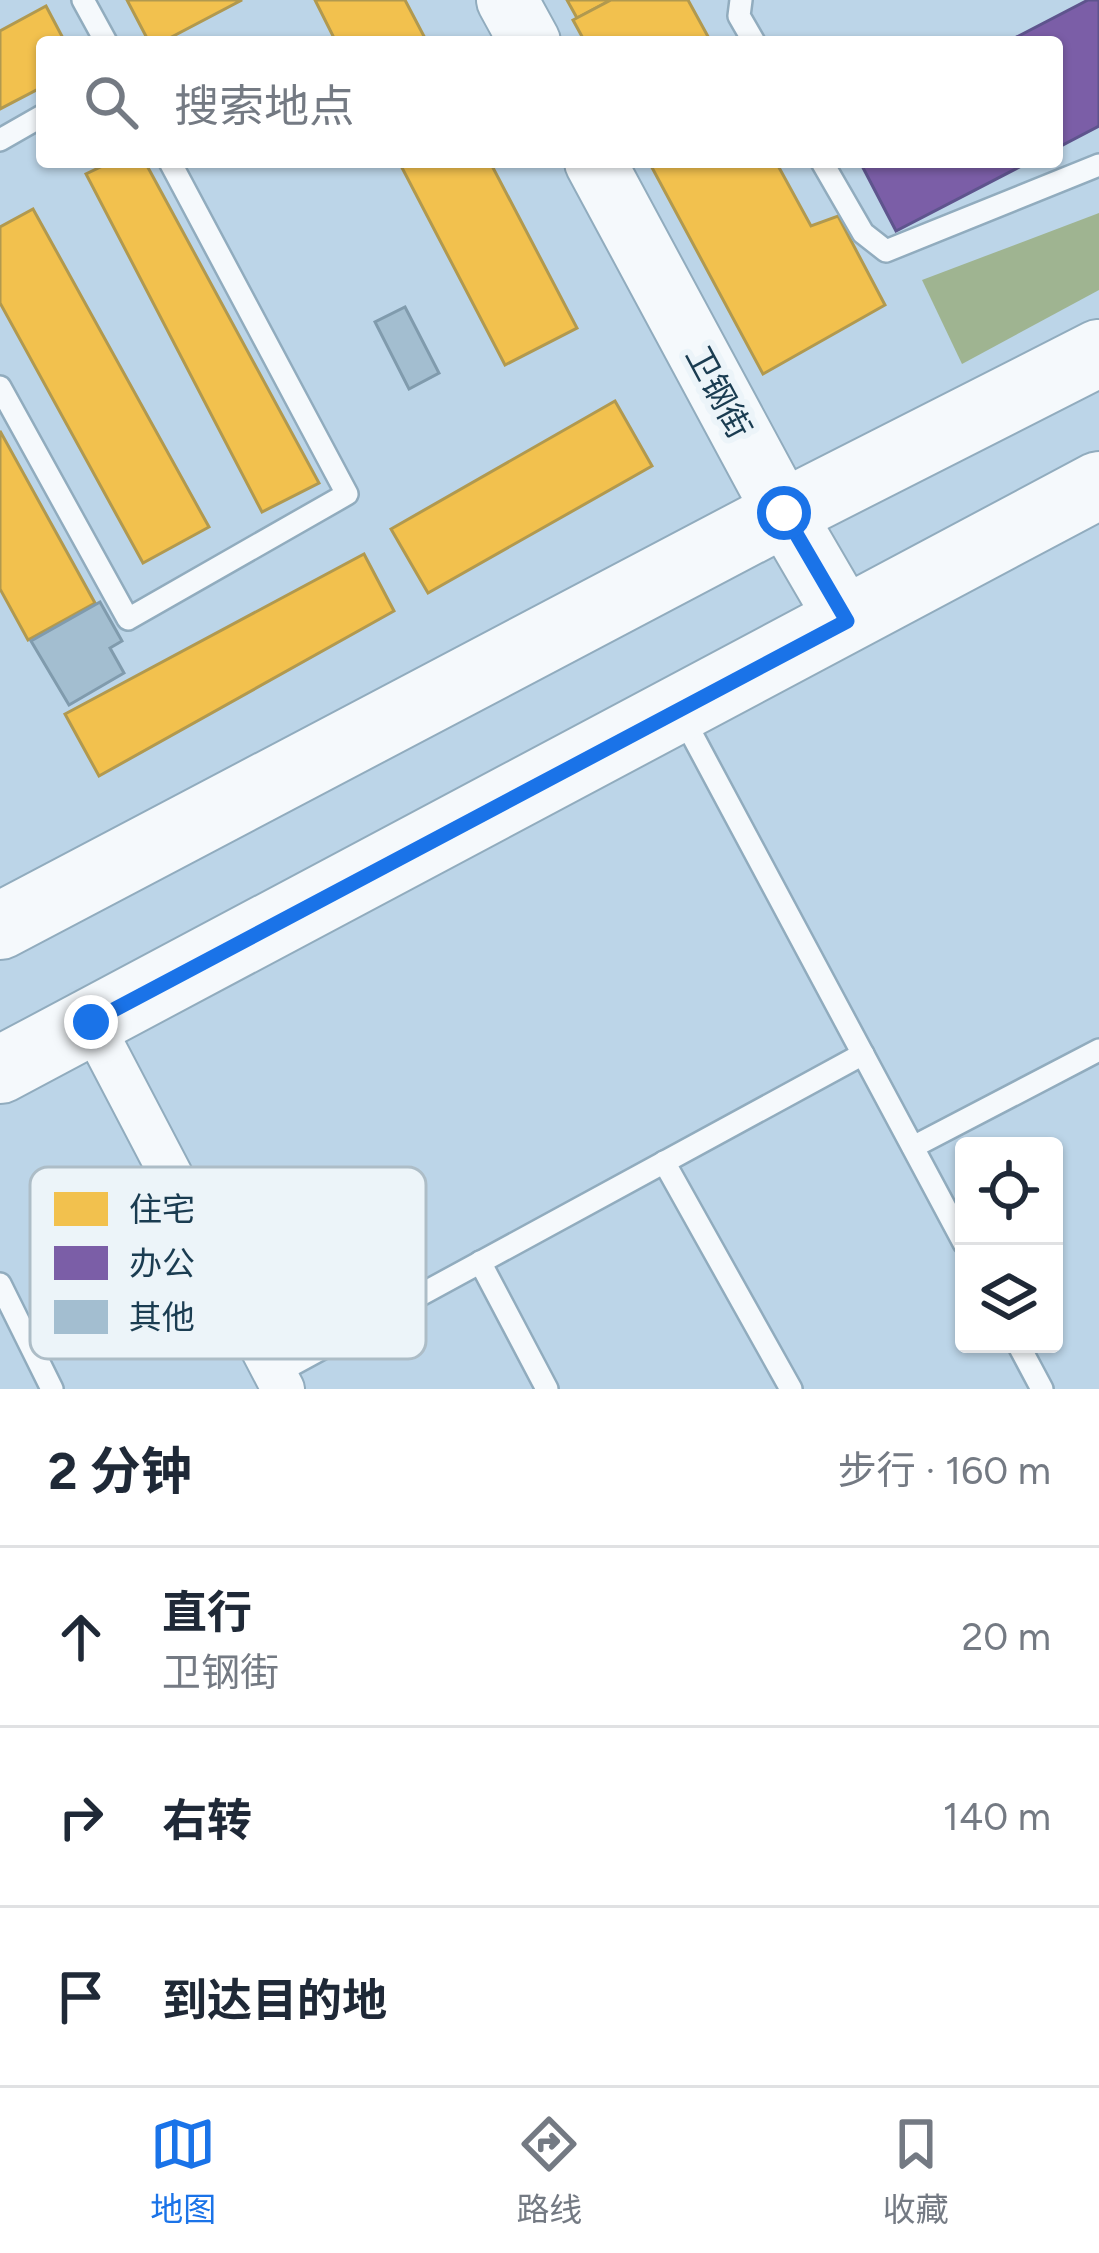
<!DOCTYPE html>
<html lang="zh">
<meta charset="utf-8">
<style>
:root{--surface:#fff;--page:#f2f2f3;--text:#1f2937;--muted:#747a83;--line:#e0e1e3;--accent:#1a73e8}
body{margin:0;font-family:Figtree,"Noto Sans SC",sans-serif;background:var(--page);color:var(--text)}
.controls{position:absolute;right:36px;bottom:36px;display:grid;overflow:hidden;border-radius:12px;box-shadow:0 3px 9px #0004}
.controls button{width:108px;height:108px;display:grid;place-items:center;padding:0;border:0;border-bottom:3px solid var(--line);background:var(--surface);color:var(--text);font:60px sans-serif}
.stop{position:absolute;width:36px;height:36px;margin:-27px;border:9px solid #1a73e8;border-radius:50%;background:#fff}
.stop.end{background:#1a73e8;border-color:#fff;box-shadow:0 3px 12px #0008}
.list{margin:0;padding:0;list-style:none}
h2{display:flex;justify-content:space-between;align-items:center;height:156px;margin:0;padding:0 48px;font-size:51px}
h2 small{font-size:39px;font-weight:400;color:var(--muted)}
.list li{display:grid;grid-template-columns:78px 1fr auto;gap:36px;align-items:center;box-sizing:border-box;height:180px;padding:0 48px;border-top:3px solid var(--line)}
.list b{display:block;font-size:45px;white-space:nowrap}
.list p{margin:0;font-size:39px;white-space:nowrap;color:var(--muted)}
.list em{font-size:39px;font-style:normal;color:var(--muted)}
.icon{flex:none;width:66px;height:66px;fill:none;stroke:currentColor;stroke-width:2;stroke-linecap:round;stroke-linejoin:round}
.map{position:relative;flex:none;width:1099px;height:1389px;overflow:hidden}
.search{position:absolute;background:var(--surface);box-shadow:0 3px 9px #0004;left:36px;right:36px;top:36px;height:132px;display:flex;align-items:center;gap:30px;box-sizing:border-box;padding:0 42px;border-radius:12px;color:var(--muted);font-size:45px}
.sheet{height:696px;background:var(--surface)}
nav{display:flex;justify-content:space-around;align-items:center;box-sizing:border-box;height:168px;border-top:3px solid var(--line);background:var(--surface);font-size:33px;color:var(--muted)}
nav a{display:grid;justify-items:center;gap:6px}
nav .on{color:var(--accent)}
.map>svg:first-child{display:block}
.forest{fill:#9fb491}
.homes{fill:#f2c14e;stroke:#b1994f;stroke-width:3}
.offices{fill:#7b5ea7;stroke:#5e548d;stroke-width:3}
.building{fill:#a3bed0;stroke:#809bad;stroke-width:3}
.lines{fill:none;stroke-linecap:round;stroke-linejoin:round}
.lane-casing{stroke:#91acbe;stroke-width:26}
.street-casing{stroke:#91acbe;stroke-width:46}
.secondary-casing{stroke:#91acbe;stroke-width:64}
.primary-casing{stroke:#91acbe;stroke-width:70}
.lane{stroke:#f5f9fc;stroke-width:21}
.street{stroke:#f5f9fc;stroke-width:42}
.secondary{stroke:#f5f9fc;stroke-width:60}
.primary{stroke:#f5f9fc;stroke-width:66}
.route{stroke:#1a73e8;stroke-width:15}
.labels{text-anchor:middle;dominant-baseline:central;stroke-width:12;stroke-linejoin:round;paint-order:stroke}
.street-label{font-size:33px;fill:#1a3c51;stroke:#ecf4f9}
.key{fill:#ecf4f9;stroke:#adbdc7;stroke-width:3}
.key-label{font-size:33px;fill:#1a3c51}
</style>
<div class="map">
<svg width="1099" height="1389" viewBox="0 0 1099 1389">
<rect width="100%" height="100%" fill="#bcd5e8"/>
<!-- forest -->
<path class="forest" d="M1099 213V290L962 364 922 280Z"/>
<!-- homes -->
<g class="homes">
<path d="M127 0H242L162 42H149Z"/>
<path d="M315 0H405L427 42H336Z"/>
<path d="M567 0H611L577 18Z"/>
<path d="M611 0H688L711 42H585L573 20Z"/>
<path d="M46 6 65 42H42V87L0 109V31Z"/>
<path d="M111 162H145L319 483 262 512 86 174Z"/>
<path d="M399 162H490L577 328 505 365Z"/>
<path d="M649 162H776L811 226 838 216 885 305 763 374Z"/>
<path d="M33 209 209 527 143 563 0 303V227Z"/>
<path d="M615 401 652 466 428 593 391 529Z"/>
<path d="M0 431 95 603 28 640 0 589Z"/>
<path d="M364 554 394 611 99 776 65 714Z"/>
</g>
<!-- offices -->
<g class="offices">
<path d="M1088 0H1099V126L1057 148V42H1007Z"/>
<path d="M860 162H1029L896 231Z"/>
</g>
<!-- building -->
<g class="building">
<path d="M405 307 439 373 409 389 375 322Z"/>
<path d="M100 602 122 641 110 648 124 673 69 705 31 641Z"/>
</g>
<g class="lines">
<!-- lane casing -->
<g class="lane-casing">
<g id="lane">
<path d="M83 0 106 42"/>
<path d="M741 0 739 16 754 42"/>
<path d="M0 140 42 116"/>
<path d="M822 162 863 233 886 251 1099 165"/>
<path d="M0 387 128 619 347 494 170 162"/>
<path d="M682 716 964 1243"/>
<path d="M913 1147 1099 1050"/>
<path d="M664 1162 791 1389"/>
<path d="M480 1262 547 1389"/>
<path d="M0 1284 52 1389"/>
<path d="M1018 1344 1042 1389"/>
<path d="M275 1374 863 1054"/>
</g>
</g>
<!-- street casing -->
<g class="street-casing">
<path id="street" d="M91 1022 283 1389"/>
</g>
<!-- secondary casing -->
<g class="secondary-casing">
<g id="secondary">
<path d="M507 0 530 42"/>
<path d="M595 162 784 513 847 621"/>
</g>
</g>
<!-- primary casing -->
<g class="primary-casing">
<g id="primary">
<path d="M0 926 784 513 1099 353"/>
<path d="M0 1070 1099 485"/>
</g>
</g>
<!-- lane -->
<use href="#lane" class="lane"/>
<!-- street -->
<use href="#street" class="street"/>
<!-- secondary -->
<use href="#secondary" class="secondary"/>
<!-- primary -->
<use href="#primary" class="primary"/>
</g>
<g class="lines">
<!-- route -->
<path class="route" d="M91 1022 847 621 784 513"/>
</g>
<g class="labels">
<!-- street labels -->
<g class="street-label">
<text transform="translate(719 392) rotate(62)">卫钢街</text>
</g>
</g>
<!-- legend -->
<rect x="30" y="1167" width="396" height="192" rx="18" class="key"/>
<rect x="54" y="1192" width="54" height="34" fill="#f2c14e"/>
<rect x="54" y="1246" width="54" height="34" fill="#7b5ea7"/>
<rect x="54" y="1300" width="54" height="34" fill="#a3bed0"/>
<g class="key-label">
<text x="129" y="1221">住宅</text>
<text x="129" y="1275">办公</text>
<text x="129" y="1329">其他</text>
</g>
</svg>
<div class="controls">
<button><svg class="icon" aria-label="locate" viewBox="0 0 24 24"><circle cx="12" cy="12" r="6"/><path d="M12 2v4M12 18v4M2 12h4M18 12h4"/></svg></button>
<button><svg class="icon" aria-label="layers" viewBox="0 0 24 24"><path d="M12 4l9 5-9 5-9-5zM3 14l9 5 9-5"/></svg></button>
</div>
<div class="stop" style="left:784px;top:513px"></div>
<div class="stop end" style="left:91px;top:1022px"></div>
<div class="search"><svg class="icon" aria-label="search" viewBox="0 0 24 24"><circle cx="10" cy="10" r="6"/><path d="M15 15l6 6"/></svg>搜索地点</div>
</div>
<section class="sheet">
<h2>2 分钟<small>步行 · 160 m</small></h2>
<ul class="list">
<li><svg class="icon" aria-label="ahead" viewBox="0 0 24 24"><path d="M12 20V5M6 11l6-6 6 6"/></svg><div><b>直行</b><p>卫钢街</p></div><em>20 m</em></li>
<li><svg class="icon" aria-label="right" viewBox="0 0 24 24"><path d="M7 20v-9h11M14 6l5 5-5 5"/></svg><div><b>右转</b></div><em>140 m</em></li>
<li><svg class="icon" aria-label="arrive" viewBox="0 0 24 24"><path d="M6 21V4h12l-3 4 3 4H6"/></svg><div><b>到达目的地</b></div></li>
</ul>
</section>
<nav>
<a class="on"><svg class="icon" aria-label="map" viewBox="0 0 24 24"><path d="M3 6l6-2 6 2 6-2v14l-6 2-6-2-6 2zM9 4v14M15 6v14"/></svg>地图</a>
<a><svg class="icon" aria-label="directions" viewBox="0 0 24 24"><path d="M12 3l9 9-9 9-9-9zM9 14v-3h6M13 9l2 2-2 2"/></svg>路线</a>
<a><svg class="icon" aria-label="saved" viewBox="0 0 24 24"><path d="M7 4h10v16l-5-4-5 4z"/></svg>收藏</a>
</nav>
